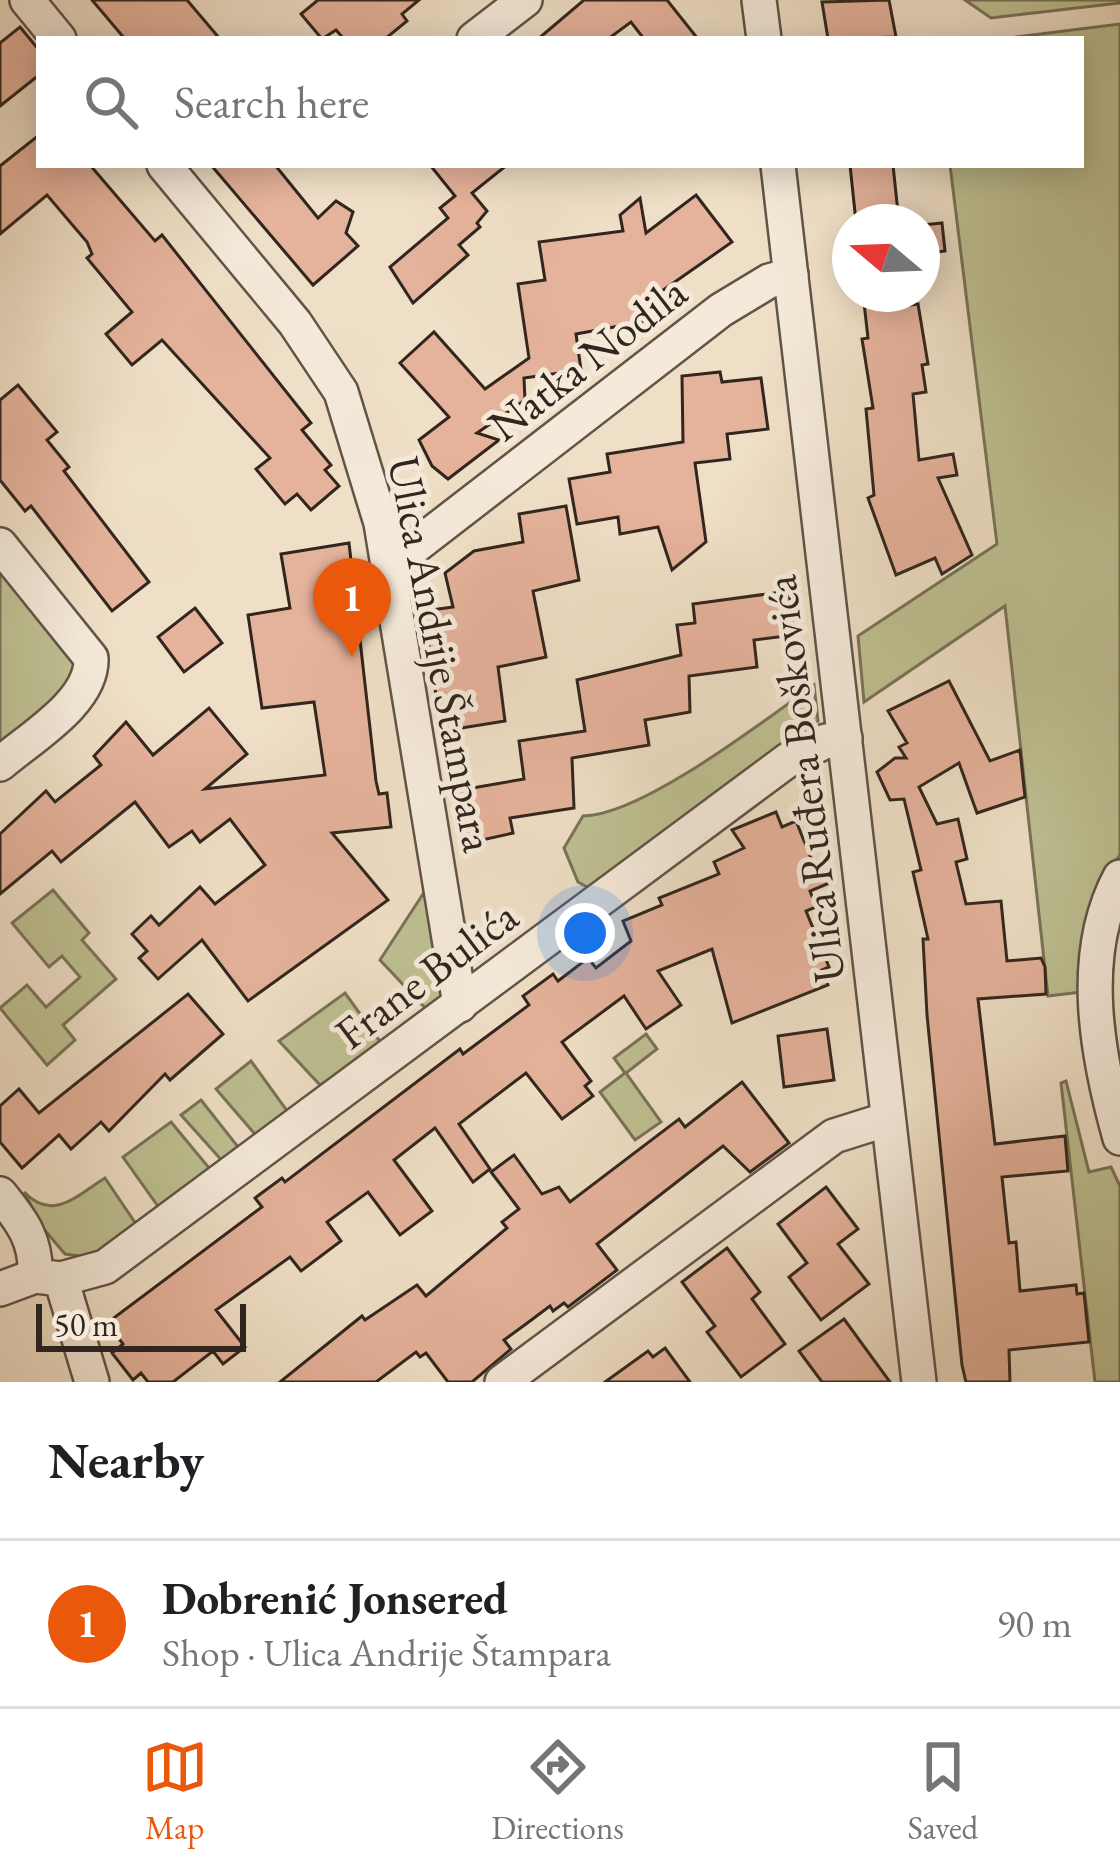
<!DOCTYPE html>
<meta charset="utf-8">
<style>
:root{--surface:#fff;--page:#f2f2f2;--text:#202124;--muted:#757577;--line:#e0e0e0;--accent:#ea580c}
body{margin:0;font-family:"EB Garamond",serif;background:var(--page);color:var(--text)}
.compass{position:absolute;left:832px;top:204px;width:108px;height:108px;border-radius:50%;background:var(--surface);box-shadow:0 6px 30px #0003;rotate:289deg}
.scale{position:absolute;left:36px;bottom:30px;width:210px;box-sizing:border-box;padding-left:12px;border:6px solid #31261e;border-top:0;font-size:33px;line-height:42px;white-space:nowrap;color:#31261e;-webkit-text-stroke:9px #f5eada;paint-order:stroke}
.you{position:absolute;left:585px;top:933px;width:42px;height:42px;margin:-30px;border:9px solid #fff;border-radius:50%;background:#1a73e8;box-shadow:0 0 0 18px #1a73e833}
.badge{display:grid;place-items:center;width:78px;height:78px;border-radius:50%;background:var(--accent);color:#fff;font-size:39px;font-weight:700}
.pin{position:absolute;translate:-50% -99px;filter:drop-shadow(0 3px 6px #0008)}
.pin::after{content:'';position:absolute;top:63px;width:42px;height:36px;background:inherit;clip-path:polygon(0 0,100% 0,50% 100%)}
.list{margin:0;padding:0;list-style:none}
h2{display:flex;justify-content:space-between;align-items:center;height:156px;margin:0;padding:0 48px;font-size:51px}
h2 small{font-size:39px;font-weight:400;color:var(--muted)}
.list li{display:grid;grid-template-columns:78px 1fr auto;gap:36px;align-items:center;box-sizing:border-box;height:168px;padding:0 48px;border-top:3px solid var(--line)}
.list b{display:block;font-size:45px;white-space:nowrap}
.list p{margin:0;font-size:39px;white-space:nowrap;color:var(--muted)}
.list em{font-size:39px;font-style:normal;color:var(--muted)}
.icon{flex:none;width:66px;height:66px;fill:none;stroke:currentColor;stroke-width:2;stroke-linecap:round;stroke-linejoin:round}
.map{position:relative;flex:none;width:1120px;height:1382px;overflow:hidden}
.search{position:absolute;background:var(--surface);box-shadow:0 6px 30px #0003;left:36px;right:36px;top:36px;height:132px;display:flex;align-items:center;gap:30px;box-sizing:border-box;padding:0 42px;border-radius:0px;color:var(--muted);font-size:45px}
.sheet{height:324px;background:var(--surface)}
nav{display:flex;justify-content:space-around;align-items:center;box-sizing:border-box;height:168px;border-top:3px solid var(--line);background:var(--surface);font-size:33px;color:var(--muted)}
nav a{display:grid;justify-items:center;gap:6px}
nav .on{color:var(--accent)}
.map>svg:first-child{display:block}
.green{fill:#bec092;stroke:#787358;stroke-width:3}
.building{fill:#e5b29b;stroke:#31261e;stroke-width:3}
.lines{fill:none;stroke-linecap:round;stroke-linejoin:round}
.minor-casing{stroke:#605448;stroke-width:38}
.minor{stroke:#f5eada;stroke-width:33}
.labels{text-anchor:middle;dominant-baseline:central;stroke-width:10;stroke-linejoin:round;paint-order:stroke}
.street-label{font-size:45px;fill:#31261e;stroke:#f5eada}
</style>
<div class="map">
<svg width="1120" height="1382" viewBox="0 0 1120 1382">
<rect width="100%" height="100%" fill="#efdfc6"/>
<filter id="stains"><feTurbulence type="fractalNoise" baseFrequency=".00167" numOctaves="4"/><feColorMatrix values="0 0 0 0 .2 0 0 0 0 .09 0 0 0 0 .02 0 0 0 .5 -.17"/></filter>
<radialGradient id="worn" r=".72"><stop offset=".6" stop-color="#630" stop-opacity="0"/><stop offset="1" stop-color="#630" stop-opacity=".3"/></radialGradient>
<!-- green -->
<g class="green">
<path d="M965 0H1120V3L991 18Z"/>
<path d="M1120 24V855C1088 896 1076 941 1082 992L1048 996 1005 606 864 702 858 636 997 544 950 165H1081V39H1001Z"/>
<path d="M0 570 76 666 66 691 0 747Z"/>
<path d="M814 685 818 721 605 880 589 888 578 882 564 848 583 816C641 816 765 720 814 685Z"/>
<path d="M53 890 89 933 82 940 116 979 63 1025 75 1040 47 1065 0 1008 27 985 46 1007 80 977 62 956 49 967 12 923Z"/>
<path d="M423 894 430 898 446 992 429 1012 380 960Z"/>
<path d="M345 993 384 1047 320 1085 279 1041Z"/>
<path d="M646 1034 657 1049 626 1073 661 1122 635 1140 600 1092 625 1073 614 1058Z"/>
<path d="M251 1061 288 1112 260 1140 216 1089Z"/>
<path d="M1066 1081 1089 1172 1111 1167 1120 1186V1382H1095L1061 1083Z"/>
<path d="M201 1100 242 1152 225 1164 181 1115Z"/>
<path d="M171 1122 214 1174 162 1212 123 1157Z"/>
<path d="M105 1178 140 1230 87 1257 65 1254 42 1227 24 1192C53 1222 76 1196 105 1178Z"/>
</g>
<!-- building -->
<g class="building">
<path d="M92 0H187L220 39H125Z"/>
<path d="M318 0H419L402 14 407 21 385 39H344L336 30 322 39 301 14Z"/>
<path d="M584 0H667L698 39H644L631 22 608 39H538Z"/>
<path d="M889 0 896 37 828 39 822 2Z"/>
<path d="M20 27 39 50V75L0 106V43Z"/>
<path d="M39 135V165H90L155 241 162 235 311 423 302 430 331 465 325 470 339 486 311 510 297 494 285 504 256 469 270 458 162 340 132 365 106 334 132 312 87 258 92 254 87 242 47 195 0 234V166Z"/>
<path d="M211 165H275L318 218 336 201 353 212 346 233 358 246 313 285Z"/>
<path d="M430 165H507L472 193 487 211 477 223 480 227 459 245 468 255 413 303 390 267 448 218 440 208 455 196Z"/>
<path d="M850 165H893L899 222H856Z"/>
<path d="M696 195 732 242 649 300 652 320 576 334 581 370 524 378 525 400 477 433 499 440 448 479 432 466 419 440 449 417 400 363 434 332 485 389 529 358 518 284 545 280 539 242 623 231 620 215 640 198 646 233Z"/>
<path d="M942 223 945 251 922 254V225Z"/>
<path d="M863 294H909L910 305 918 304 928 364 922 365 926 392 913 394 919 460 953 454 957 475 938 478 972 555 942 574 935 558 896 575 868 498 874 495 866 409 873 408 862 339 868 338Z"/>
<path d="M720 372 722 382 761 378 768 429 727 434 730 459 695 463 706 542 672 570 658 527 620 534 618 517 577 524 569 479 610 472 607 454 683 442 682 376Z"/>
<path d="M18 385 57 432 47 440 69 467 64 471 149 582 112 611 31 506 25 511 0 480V400Z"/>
<path d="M566 506 579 580 533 591 546 657 498 667 505 721 449 730 444 694 436 695 424 611 453 607 445 573 474 551 523 542 519 514Z"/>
<path d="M349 543 376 781 379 794 387 793 391 827 332 833 388 900 248 1001 202 940 158 979 139 958 147 951 132 934 151 916 159 925 200 887 215 904 265 865 230 819 200 842 192 831 169 847 135 802 61 862 52 851 0 894V834L46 791 55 802 101 765 94 756 126 722 153 755 209 708 247 754 205 789 325 775 314 702 262 708 248 615 290 608 281 554Z"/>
<path d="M789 591 794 635 754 640 757 667 689 676 690 712 645 720 649 745 572 758 574 808 510 818 513 833 464 844 455 791 524 779 519 741 585 731 577 680 681 655 677 625 695 623 693 604Z"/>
<path d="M195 608 222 643 184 672 158 637Z"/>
<path d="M949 681 990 761 1020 750 1025 797 977 813 959 763 919 787 937 824 958 819 967 859 956 862 966 904 1001 901 1007 961 1041 958 1045 967 1046 994 978 999 995 1144 1065 1136 1068 1171 1002 1177 1009 1243 1016 1242 1020 1291 1076 1285 1077 1294 1084 1293 1089 1342 1009 1350 1010 1382H966L962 1365 927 1015 923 939H928L913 872 921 870 904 799 890 800 877 772 895 758H906L899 747 907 743 888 711Z"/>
<path d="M776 812 782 827 796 821 813 863 823 859 832 882 810 891 816 907 806 911 829 967 822 970 828 985 732 1023 712 949 658 971 681 1005 646 1029 624 996 562 1042 591 1081 585 1086 593 1096 562 1119 526 1073 459 1124 490 1169 473 1182 435 1128 394 1160 432 1211 400 1235 368 1192 327 1222 341 1241 301 1271 290 1257 216 1310 245 1347 223 1364 213 1351 173 1382H148L141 1373 133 1380 112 1353 123 1344 107 1323 262 1207 255 1198 282 1178 285 1182 460 1049 463 1054 529 1005 523 996 553 974 558 981 588 958 596 968 631 941 623 921 662 905 659 898 719 874 714 862 744 848 732 830Z"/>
<path d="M188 994 223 1034 170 1080 165 1074 109 1131 101 1122 71 1149 59 1135 22 1168 0 1142V1106L19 1089 39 1113Z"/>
<path d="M827 1029 834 1080 784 1087 778 1036Z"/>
<path d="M742 1082 789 1143 750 1172 723 1146 597 1244 617 1270 568 1307 564 1303 553 1311 550 1306 526 1324 504 1340 511 1349 472 1382H448L426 1353 420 1357 416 1352 376 1382H280L362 1316 365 1320 417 1285 426 1296 507 1228 502 1222 519 1209 491 1172 514 1155 542 1194 559 1187 570 1202 679 1119 685 1127Z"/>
<path d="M826 1187 858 1229 838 1244 869 1284 821 1320 789 1277 807 1263 778 1224Z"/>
<path d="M727 1248 760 1292 752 1299 785 1344 741 1377 707 1332 715 1326 682 1282Z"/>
<path d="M844 1319 890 1382H822L799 1351Z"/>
<path d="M665 1348 690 1382H605L648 1351 653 1357Z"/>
</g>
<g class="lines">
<!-- minor casing -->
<g class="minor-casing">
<g id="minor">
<path d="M27 0 59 39"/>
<path d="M759 0 764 39"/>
<path d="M474 39 525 0"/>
<path d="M164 165 295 323 341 392 381 523 460 1005"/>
<path d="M778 165 919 1382"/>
<path d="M0 545 91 658C93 702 30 738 0 764"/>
<path d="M387 568 721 310 769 281 791 275"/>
<path d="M1120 877C1078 955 1097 1056 1120 1138"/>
<path d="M0 1194C22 1221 37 1241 35 1276L61 1279 105 1267 788 760 826 741 845 738"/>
<path d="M61 1279 92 1382"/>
<path d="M0 1289 35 1276"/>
<path d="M502 1382 834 1136 888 1119"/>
</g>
</g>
<!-- minor -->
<use href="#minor" class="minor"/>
</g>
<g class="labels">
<!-- street labels -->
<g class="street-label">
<text transform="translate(587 358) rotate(-38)">Natka Nodila</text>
<text transform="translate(442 654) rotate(79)">Ulica Andrije Štampara</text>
<text transform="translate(804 779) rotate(-97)">Ulica Ruđera Boškovića</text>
<text transform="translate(426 974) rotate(-37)">Frane Bulića</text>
</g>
</g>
<rect width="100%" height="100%" filter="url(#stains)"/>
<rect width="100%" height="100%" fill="url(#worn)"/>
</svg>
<svg class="compass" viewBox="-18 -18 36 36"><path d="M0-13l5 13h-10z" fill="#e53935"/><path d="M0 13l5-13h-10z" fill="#757577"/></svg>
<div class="scale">50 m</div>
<div class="you"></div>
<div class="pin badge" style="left:352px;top:657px">1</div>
<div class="search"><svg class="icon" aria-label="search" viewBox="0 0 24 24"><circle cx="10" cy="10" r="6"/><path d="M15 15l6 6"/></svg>Search here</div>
</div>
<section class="sheet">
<h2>Nearby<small></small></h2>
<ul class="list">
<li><span class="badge">1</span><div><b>Dobrenić Jonsered</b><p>Shop · Ulica Andrije Štampara</p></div><em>90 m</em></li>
</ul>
</section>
<nav>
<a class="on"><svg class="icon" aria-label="map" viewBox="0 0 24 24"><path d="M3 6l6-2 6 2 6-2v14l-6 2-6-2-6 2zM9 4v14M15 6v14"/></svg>Map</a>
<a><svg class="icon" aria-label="directions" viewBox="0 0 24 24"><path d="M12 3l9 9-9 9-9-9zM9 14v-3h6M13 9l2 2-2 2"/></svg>Directions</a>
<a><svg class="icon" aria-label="saved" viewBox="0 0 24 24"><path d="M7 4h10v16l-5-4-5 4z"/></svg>Saved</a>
</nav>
